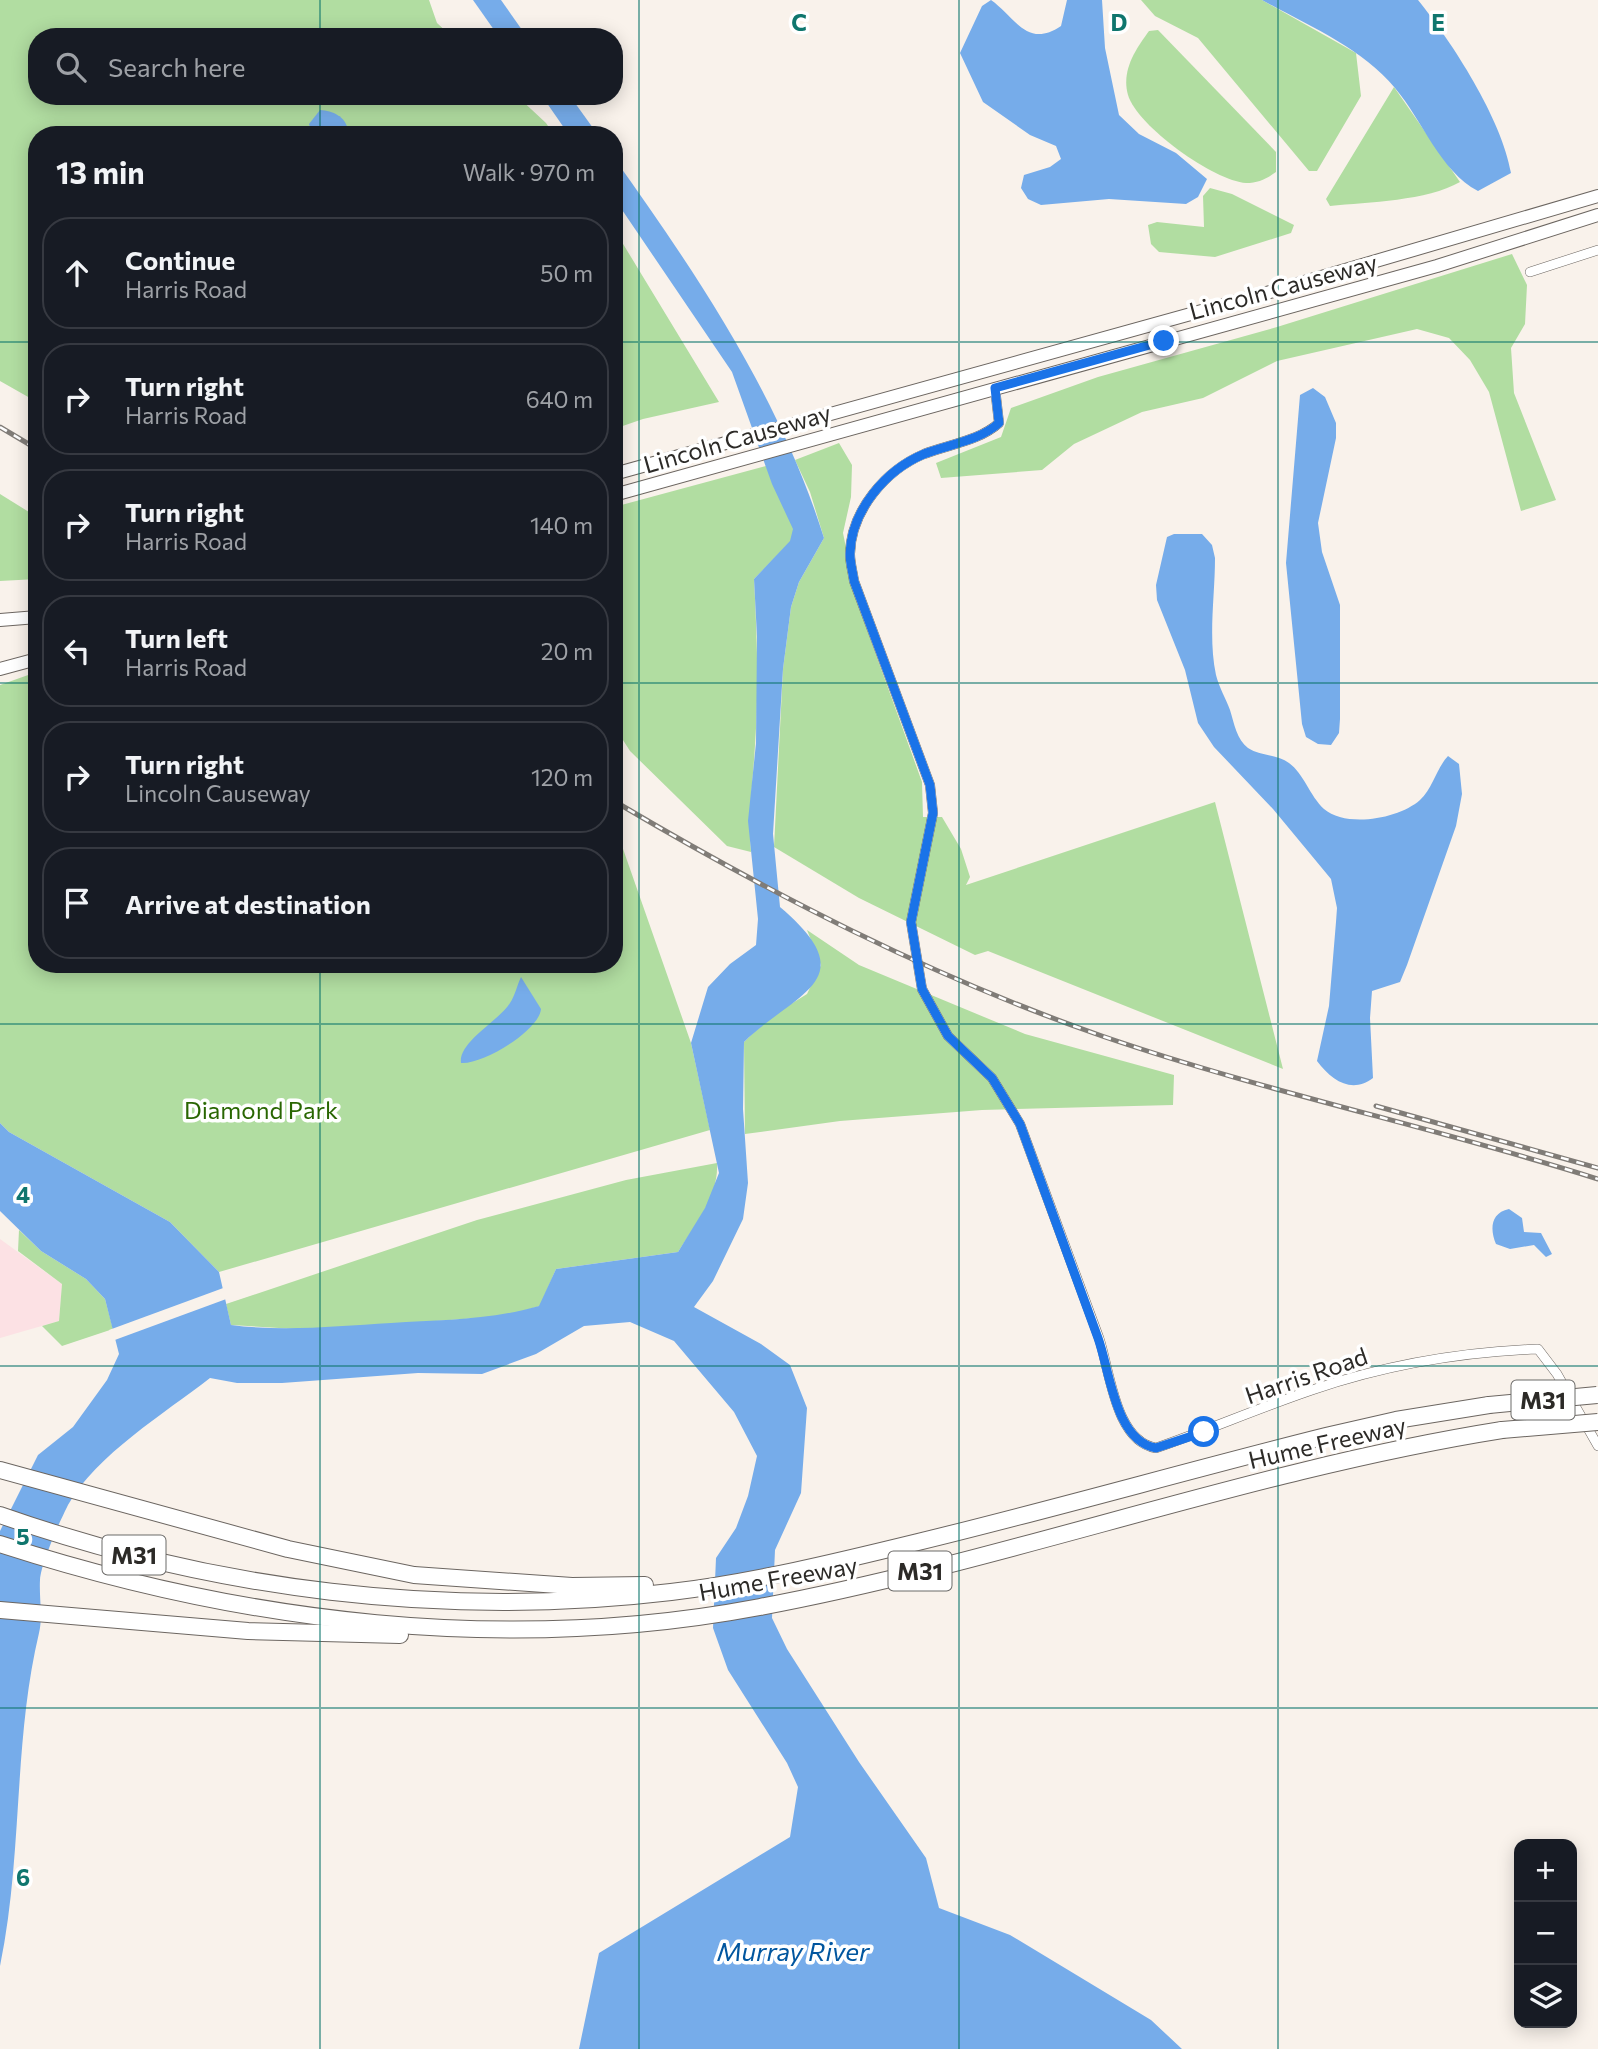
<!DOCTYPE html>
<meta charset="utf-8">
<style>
:root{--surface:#171b24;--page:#20242c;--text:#f1f3f6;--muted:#9ea1a6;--line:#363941}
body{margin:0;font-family:Commissioner,sans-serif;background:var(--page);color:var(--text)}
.controls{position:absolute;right:21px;bottom:21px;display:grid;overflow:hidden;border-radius:14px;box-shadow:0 4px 18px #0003}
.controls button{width:63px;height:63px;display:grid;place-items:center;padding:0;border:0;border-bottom:2px solid var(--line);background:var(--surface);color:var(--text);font:35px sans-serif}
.stop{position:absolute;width:21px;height:21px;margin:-16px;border:5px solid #1a73e8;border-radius:50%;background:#fff}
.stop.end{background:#1a73e8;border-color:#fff;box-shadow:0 2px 7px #0008}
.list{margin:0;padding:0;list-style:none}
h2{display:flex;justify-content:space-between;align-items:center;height:91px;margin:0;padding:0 28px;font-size:30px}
h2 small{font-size:23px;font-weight:400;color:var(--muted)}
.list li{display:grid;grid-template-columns:46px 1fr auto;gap:21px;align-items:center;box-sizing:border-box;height:112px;margin:0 14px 14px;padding:0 14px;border:2px solid var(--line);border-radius:28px}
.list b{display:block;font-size:26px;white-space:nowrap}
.list p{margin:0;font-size:23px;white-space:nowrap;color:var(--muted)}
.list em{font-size:23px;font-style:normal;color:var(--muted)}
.icon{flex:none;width:38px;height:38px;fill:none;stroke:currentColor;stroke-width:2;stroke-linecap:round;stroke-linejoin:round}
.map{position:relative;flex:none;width:1598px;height:2049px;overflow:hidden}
.search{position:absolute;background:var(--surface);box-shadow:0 4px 18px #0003;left:28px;top:28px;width:595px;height:77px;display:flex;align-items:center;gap:18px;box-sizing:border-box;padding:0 24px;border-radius:28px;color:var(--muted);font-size:26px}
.panel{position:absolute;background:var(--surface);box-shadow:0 4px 18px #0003;left:28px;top:126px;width:595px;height:847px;border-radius:28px}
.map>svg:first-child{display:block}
.industrial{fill:#fce1e4}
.green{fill:#b1dda1}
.water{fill:#76acea}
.pier{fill:#f9f2eb}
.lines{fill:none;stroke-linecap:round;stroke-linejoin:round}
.street-casing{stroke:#6c6661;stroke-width:10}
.secondary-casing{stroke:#6c6661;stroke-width:14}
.highway-casing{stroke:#6c6661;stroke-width:18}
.street{stroke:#fff;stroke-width:9}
.secondary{stroke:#fff;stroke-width:12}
.highway{stroke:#fff;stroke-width:16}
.rail-casing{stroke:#807c77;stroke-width:5}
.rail{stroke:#fff;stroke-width:2.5;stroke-dasharray:8;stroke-linecap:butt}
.highway-bridge-casing{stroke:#6c6661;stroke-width:18;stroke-linecap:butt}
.highway-bridge{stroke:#fff;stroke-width:16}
.route{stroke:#1a73e8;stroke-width:9}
.grid{fill:none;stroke:#0f766e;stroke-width:2;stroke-opacity:0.55}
.labels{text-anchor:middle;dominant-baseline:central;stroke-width:7;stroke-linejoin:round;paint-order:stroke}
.shield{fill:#fff;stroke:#6b6a68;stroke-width:2}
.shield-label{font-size:23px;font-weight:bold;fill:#2c2a27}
.street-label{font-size:24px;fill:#2c2a27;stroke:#fff}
.park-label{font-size:24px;fill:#296602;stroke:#fff}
.water-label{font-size:26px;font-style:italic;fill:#01569f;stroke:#fff}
.grid-label{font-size:23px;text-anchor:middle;font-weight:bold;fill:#0f766e;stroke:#fff;stroke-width:7;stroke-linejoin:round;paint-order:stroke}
</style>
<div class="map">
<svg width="1598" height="2049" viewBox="0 0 1598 2049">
<rect width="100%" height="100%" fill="#f9f2eb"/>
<!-- industrial -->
<path class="industrial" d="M0 1239 62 1284 59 1321 0 1338Z"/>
<!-- green -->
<g class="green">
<path d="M0 0H429L437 23 452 37H37V96H517L546 123 554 135H37V402L0 381Z"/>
<path d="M1141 0H1262L1356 53 1361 96 1317 171H1309L1198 38 1155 16Z"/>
<path d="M1158 30 1276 152V172C1266 179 1258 183 1246 183 1214 181 1137 126 1128 95 1121 70 1136 49 1149 31Z"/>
<path d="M1394 87 1460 182C1427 201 1369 202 1330 206L1326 199Z"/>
<path d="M1210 188 1232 194 1294 225 1291 233 1215 257 1159 252 1151 244 1148 225 1157 222 1204 227 1203 196Z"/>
<path d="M614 229 719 402 643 419 614 429Z"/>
<path d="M1512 254 1527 285 1525 324 1511 348 1514 393 1556 500 1521 511 1489 392 1470 360 1449 338 1417 329 1277 361 1203 398 1142 412 1074 444 1042 470 941 478 936 463 1001 437 1011 408 1098 377 1277 327Z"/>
<path d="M839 443 852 465 851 497 843 533 857 602 922 782 923 817H942L961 849 970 877 966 885 1215 802 1283 1069 988 951 975 955 859 898 774 847 783 669 791 607 799 582 824 538 810 492 795 460Z"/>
<path d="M766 466 794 529 791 541 754 579C757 634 759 690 755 745 753 781 748 815 751 852L727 846 630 751 614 726V507Z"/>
<path d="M0 494 37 517V579L0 581Z"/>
<path d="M31 674 37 677V716L33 719 37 735V964H614V842L622 846 691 1043 710 1130 219 1272 170 1222 9 1132 0 1123V685Z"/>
<path d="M807 930 859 965 1025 1034 1174 1075 1173 1105 982 1110 840 1121 745 1134 744 1042 770 1017 807 994 821 965Z"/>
<path d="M717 1163C719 1196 695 1225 678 1252L556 1269 540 1306 505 1316 312 1330 231 1325 226 1304 477 1220 626 1180Z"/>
<path d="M19 1230 41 1251 86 1279 105 1299 113 1329 62 1346 42 1326 59 1321 62 1284 18 1251Z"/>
</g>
<!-- water -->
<g class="water">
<path d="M473 0H501L527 37H499Z"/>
<path d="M991 0C1015 17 1027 49 1061 26L1067 0H1102L1105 48 1119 115 1139 134 1176 153 1207 179 1198 197 1186 204 1109 199 1041 205 1028 199 1021 188 1024 175 1050 167 1061 159 1056 146 1030 135 983 102 960 53 982 6Z"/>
<path d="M1262 0H1418C1452 42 1502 119 1511 173L1478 191C1440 171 1423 121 1395 88 1362 48 1307 25 1262 0Z"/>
<path d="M542 96H570L598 135H569Z"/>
<path d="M320 110C333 111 345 116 348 130L345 135 312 133 309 124Z"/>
<path d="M614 158C699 277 780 398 824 538L799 582 791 607 783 669 773 834 780 907C866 980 797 991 744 1042L743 1109 748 1183 743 1219 713 1281 694 1307 761 1344 790 1365 807 1408 801 1493 775 1550 772 1618 787 1649 859 1762 926 1858 939 1908 1010 1935 1151 2020 1182 2049H579L599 1953 790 1837 798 1787 787 1763 728 1670 713 1628 716 1558 736 1528 748 1496 757 1456 734 1412 674 1341 630 1322 584 1326 536 1354 482 1374 418 1373 282 1383H237L210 1378C165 1413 96 1455 68 1505 60 1521 41 1563 40 1580 39 1597 43 1617 39 1633 13 1742 23 1856 0 1966V1531L38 1455 73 1427 107 1380 119 1354 105 1299 86 1279 41 1251 0 1211V1123L9 1132 170 1222 219 1272 231 1325C286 1332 337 1326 391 1323 441 1320 491 1320 539 1306L556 1269 678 1252 705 1208 719 1173 691 1043 708 987 730 964 756 945 758 919 748 821 756 743 757 637 754 579 790 541 793 529 772 484 732 372 614 198Z"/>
<path d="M1313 388 1325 397 1336 423V438L1318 523 1322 552 1340 605V719L1339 733 1331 745 1318 744 1306 737 1302 724 1286 563 1300 395Z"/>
<path d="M1174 534H1202L1212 545 1215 558C1215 596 1208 638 1216 675 1219 687 1226 699 1230 710 1234 723 1237 740 1248 748 1260 756 1277 754 1289 763 1304 774 1310 796 1324 809 1346 828 1399 819 1420 800 1433 788 1436 769 1448 756L1459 764 1462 794 1456 826 1407 965 1400 982 1372 991 1370 1018 1373 1078C1352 1094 1332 1081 1317 1061L1329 1006 1336 922 1337 908 1331 879 1273 809 1214 747 1198 723 1185 670 1157 600 1156 585 1167 537Z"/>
<path d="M521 977 541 1009C539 1031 482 1065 461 1063 458 1042 500 1020 510 1003 515 996 517 985 521 977Z"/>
<path d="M1509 1209 1522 1218 1524 1232 1541 1233 1552 1254 1546 1257 1534 1245 1510 1249 1496 1244C1490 1230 1490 1213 1509 1209Z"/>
</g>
<!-- pier -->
<path class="pier" d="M226 1287 229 1298 112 1341 109 1330Z"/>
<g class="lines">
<!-- street casing -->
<g class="street-casing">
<g id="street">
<path d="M1530 272 1598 250"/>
<path d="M995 388 999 423C979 441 950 444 924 454 886 470 851 510 850 554 850 563 853 573 854 581L930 785 933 813 911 922 922 989 948 1036 992 1078 1020 1124 1099 1338C1110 1371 1115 1441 1156 1448 1208 1430 1259 1408 1312 1390 1385 1365 1461 1352 1538 1349L1557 1374 1598 1446"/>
</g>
</g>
<!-- secondary casing -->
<g class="secondary-casing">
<g id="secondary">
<path d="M614 474 1270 292 1598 196"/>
<path d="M614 495 1437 266 1598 215"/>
<path d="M0 620 37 617"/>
<path d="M0 669 37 659"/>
</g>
</g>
<!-- highway casing -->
<g class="highway-casing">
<g id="highway">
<path d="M0 1470 288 1549 414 1575 572 1586 645 1585"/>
<path d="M0 1515C213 1590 446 1619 671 1592 754 1582 836 1562 918 1542 1054 1509 1190 1470 1326 1436L1396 1420 1489 1405"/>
<path d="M0 1544C244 1623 506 1655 760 1607 1011 1560 1250 1470 1502 1430"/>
<path d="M0 1610 248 1631 400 1635"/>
</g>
</g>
<!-- street -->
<use href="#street" class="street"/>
<!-- secondary -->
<use href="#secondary" class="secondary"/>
<!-- highway -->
<use href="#highway" class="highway"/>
<!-- rail casing -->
<g class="rail-casing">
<g id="rail">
<path d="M0 427 37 449"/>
<path d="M614 801C771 894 930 976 1102 1036 1265 1092 1434 1127 1598 1179"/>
<path d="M1376 1106 1598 1168"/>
</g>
</g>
<!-- rail -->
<use href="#rail" class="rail"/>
<!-- highway-bridge casing -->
<g class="highway-bridge-casing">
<g id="highway-bridge">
<path d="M1489 1405 1597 1395"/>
<path d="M1502 1430 1598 1422"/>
</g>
</g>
<!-- highway-bridge -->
<use href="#highway-bridge" class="highway-bridge"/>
</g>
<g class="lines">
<!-- route -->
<path class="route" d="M1164 341 995 388 999 423C979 441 950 444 924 454 886 470 851 510 850 554 850 563 853 573 854 581L930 785 933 813 911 922 922 989 948 1036 992 1078 1020 1124 1098 1338C1110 1371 1115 1441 1156 1448L1204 1432"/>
</g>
<!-- grid -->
<path class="grid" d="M320 0V37M639 0V2049M959 0V2049M1278 0V2049M320 96V135M0 342H37M614 342H1598M0 683H37M614 683H1598M320 964V2049M0 1024H1598M0 1366H1598M0 1708H1598"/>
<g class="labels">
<!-- shield labels -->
<g class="shield">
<rect x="1511.5" y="1380.5" width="63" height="39" rx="5"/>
<rect x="102.5" y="1535.5" width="63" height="39" rx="5"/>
<rect x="888.5" y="1551.5" width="63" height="39" rx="5"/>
</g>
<g class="shield-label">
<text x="1543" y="1400">M31</text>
<text x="134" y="1555">M31</text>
<text x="920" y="1571">M31</text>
</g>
<!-- street labels -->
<g class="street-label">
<text transform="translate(1283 286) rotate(-15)">Lincoln Causeway</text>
<text transform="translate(737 438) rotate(-16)">Lincoln Causeway</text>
<text transform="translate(1306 1375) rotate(-19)">Harris Road</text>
<text transform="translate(1327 1442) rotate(-13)">Hume Freeway</text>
<text transform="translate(778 1578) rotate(-10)">Hume Freeway</text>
</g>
<!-- park labels -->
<g class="park-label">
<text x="261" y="1109">Diamond Park</text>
</g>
<!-- water labels -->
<g class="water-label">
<text x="793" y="1950">Murray River</text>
</g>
</g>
<g class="grid-label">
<text x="799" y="31">C</text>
<text x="1119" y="31">D</text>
<text x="1438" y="31">E</text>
<text x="23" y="1203">4</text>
<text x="23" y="1545">5</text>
<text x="23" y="1886">6</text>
</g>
</svg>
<div class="controls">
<button>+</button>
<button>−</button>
<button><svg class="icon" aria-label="layers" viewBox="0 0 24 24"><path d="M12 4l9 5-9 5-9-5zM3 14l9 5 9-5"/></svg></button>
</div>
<div class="stop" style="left:1204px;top:1432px"></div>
<div class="stop end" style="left:1164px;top:341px"></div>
<div class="search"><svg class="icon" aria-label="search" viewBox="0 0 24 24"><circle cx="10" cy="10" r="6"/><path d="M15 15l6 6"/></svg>Search here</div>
<section class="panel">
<h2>13 min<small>Walk · 970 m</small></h2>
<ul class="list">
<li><svg class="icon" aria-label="ahead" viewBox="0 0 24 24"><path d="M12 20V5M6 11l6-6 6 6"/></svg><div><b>Continue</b><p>Harris Road</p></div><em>50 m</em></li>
<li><svg class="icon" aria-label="right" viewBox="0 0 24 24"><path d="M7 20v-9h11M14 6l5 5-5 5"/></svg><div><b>Turn right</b><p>Harris Road</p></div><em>640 m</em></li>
<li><svg class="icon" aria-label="right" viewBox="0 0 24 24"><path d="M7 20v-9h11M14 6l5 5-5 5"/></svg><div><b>Turn right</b><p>Harris Road</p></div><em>140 m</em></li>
<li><svg class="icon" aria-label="left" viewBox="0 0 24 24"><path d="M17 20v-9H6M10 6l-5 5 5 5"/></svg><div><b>Turn left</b><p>Harris Road</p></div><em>20 m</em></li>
<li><svg class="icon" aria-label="right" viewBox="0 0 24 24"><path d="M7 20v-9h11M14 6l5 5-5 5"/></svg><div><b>Turn right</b><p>Lincoln Causeway</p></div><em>120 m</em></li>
<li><svg class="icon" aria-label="arrive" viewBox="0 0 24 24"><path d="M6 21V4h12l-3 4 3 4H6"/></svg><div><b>Arrive at destination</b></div></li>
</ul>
</section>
</div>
